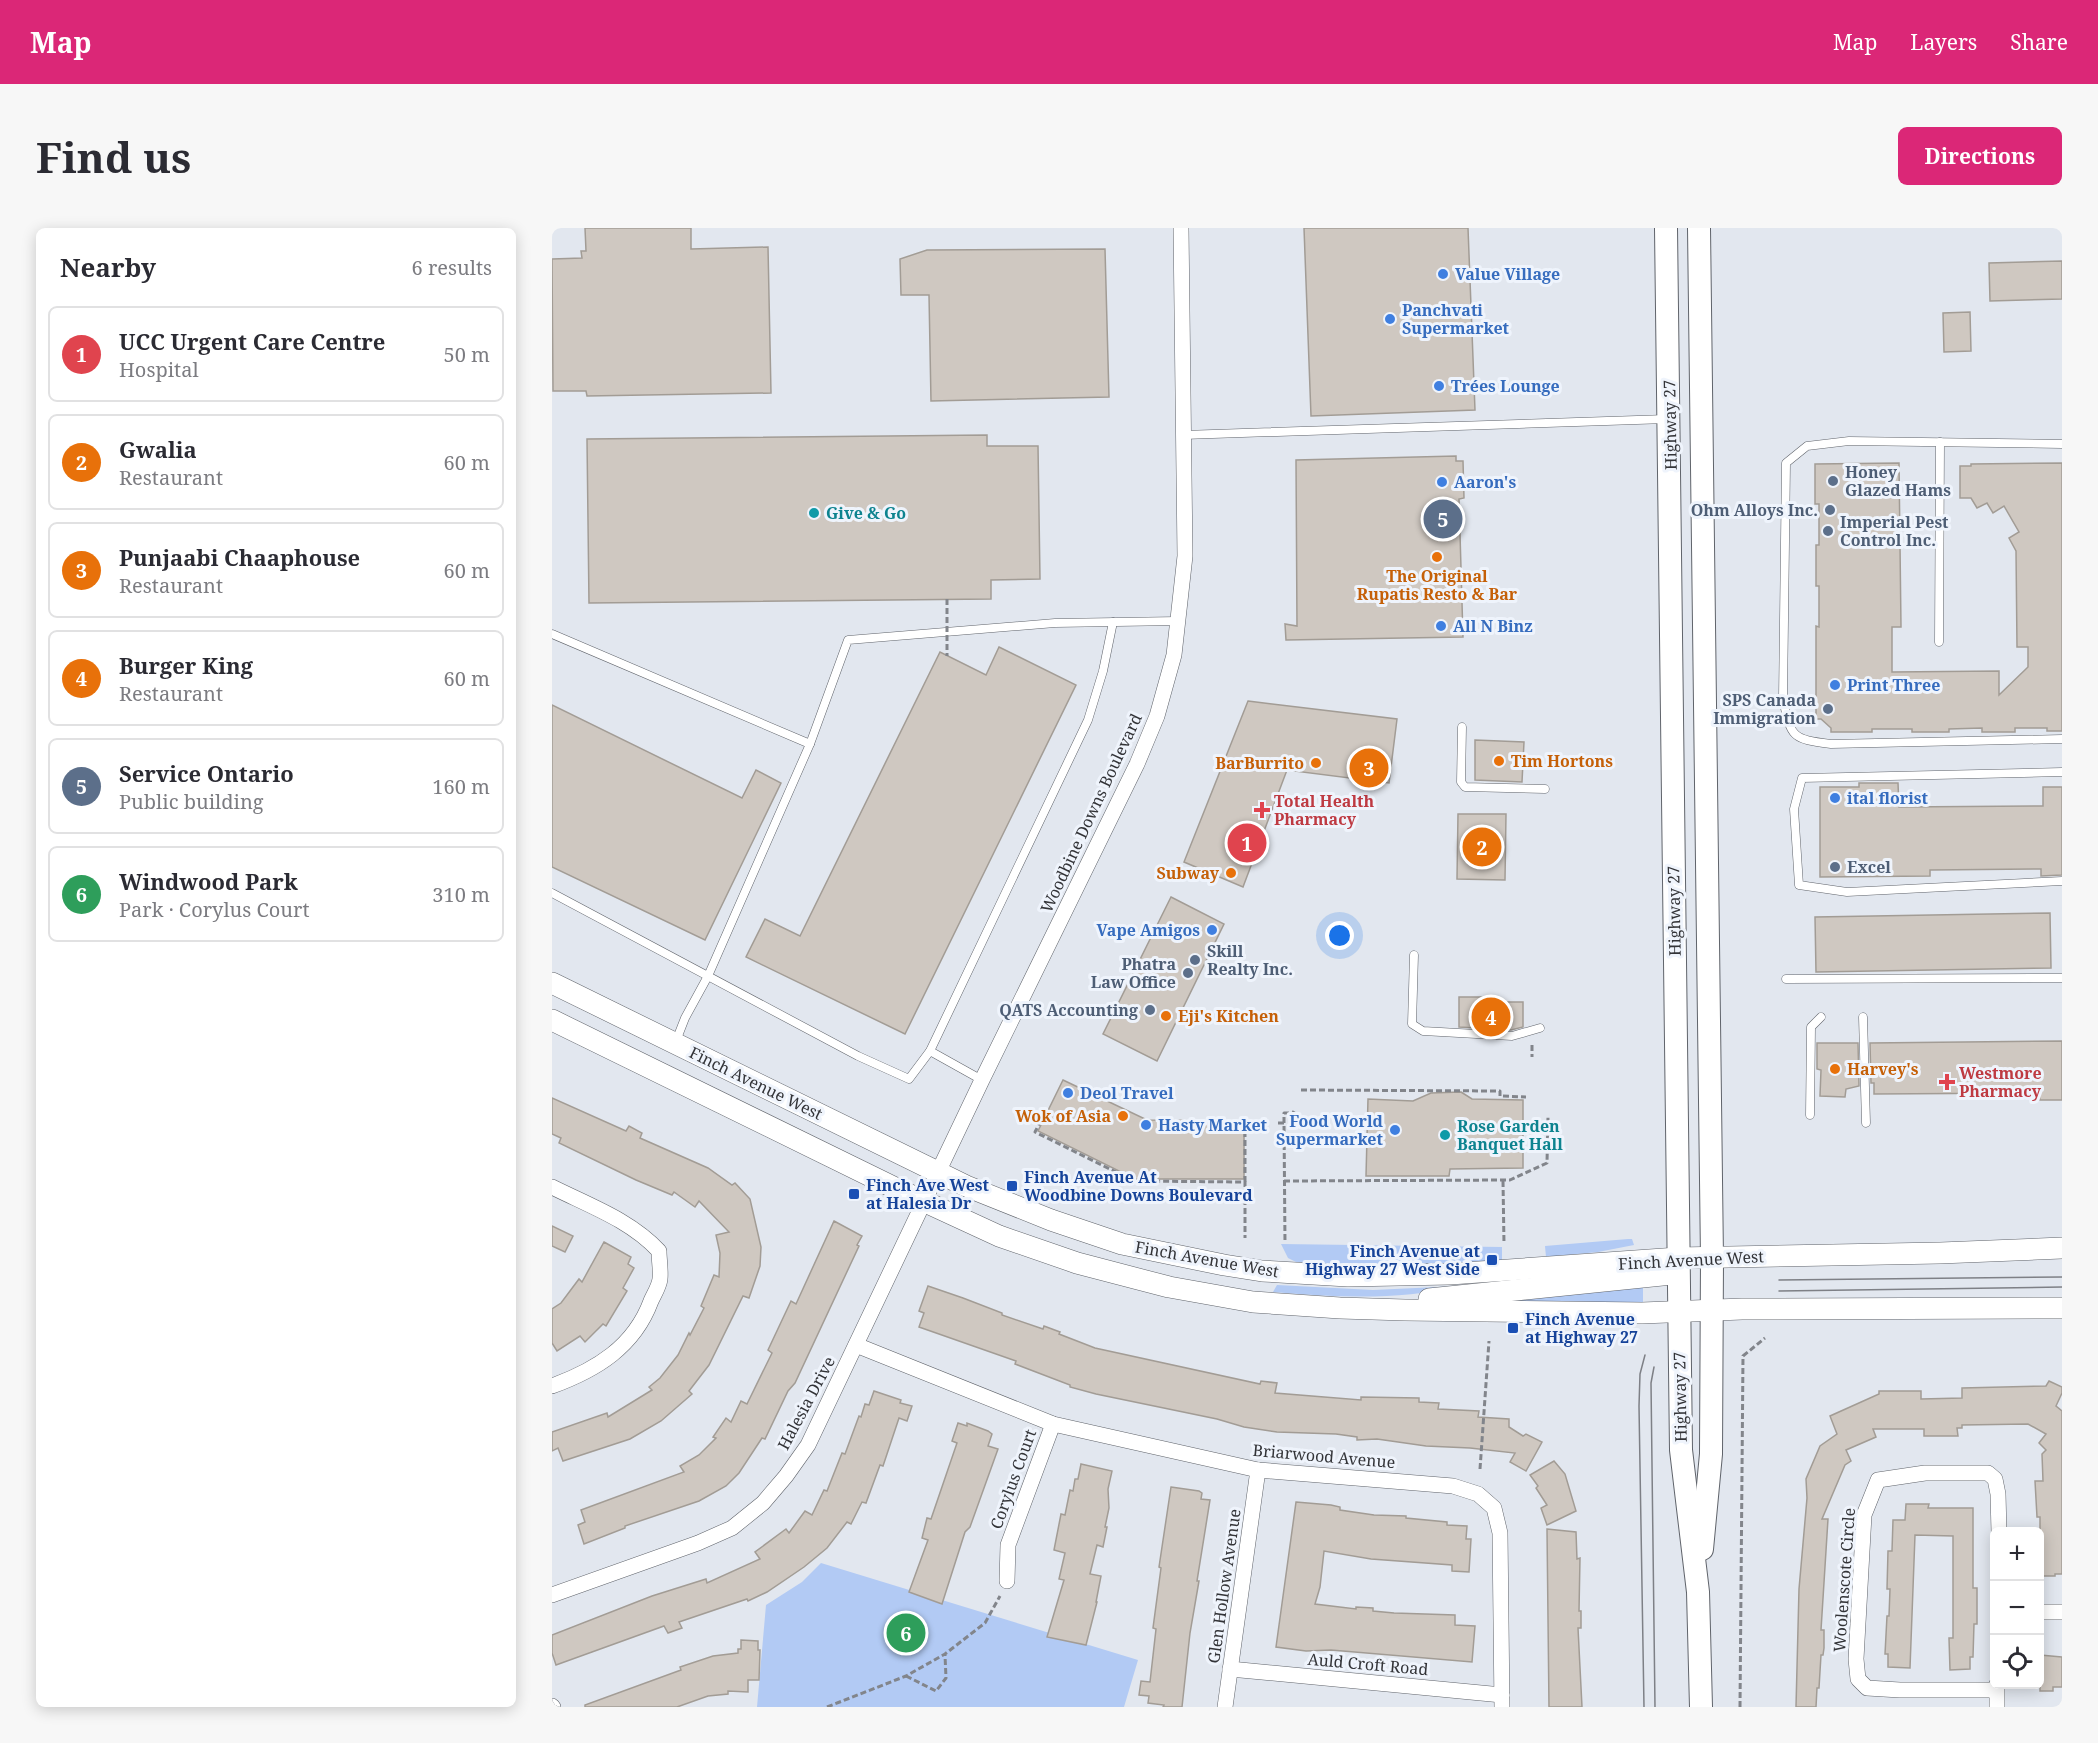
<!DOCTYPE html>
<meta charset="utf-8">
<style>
:root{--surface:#fff;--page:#f7f7f7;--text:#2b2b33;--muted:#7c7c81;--line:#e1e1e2;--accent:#db2777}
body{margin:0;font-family:"Noto Serif",serif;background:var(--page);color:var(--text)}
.controls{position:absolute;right:18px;bottom:18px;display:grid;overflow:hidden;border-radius:9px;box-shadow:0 3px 15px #0003}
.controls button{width:54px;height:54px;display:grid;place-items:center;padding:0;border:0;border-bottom:2px solid var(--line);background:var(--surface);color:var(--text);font:30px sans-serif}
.you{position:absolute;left:788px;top:708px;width:21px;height:21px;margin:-15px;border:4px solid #fff;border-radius:50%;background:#1a73e8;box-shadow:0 0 0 9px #1a73e833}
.badge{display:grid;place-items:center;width:39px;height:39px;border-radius:50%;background:var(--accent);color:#fff;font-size:20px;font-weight:700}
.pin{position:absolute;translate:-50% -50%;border:3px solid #fff;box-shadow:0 2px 6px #0006}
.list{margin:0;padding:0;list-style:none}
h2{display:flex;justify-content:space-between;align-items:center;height:78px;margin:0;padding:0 24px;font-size:26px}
h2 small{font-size:20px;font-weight:400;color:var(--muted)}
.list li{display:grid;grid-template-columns:39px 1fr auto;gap:18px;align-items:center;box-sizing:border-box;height:96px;margin:0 12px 12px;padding:0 12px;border:2px solid var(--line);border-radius:9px}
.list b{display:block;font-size:22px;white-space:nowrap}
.list p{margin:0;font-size:20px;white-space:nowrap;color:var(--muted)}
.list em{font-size:20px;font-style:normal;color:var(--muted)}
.icon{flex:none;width:33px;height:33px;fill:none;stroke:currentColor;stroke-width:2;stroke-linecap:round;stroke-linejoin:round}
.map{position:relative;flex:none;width:1510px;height:1479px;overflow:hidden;border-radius:9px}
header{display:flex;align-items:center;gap:36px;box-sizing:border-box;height:84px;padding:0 30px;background:var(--accent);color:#fff}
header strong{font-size:28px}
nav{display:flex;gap:33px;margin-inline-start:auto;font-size:21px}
.intro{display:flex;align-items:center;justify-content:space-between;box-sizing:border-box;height:144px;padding:0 36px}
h1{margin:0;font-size:42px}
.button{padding:15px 27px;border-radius:9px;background:var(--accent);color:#fff;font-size:21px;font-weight:700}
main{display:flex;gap:36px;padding:0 36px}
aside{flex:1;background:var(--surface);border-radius:9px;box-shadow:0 3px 15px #0003}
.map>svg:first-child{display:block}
.green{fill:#b2caf4}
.building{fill:#cfc8c1;stroke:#a29c95;stroke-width:1.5}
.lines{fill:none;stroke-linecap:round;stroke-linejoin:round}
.service-casing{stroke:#60646b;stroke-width:9}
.minor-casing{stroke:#60646b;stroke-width:16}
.secondary-casing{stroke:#60646b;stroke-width:22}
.primary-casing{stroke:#60646b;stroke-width:24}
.path{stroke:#82858b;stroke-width:3;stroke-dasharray:6 3;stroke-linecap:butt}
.service{stroke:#fff;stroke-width:8}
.minor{stroke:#fff;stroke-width:15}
.secondary{stroke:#fff;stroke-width:21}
.primary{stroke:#fff;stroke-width:22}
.tram{stroke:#7e8086;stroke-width:1.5}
.path-bridge{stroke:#82858b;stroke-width:3;stroke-dasharray:6 3;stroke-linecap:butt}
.shop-dot{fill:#3f7fe0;stroke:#eff4fc;stroke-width:2}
.service-dot{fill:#5c6f8a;stroke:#eff4fc;stroke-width:2}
.culture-dot{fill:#0f9aa8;stroke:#eff4fc;stroke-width:2}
.food-dot{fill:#e8710a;stroke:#eff4fc;stroke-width:2}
.health-dot{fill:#e0444e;stroke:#eff4fc;stroke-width:2}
.transit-dot{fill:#1a4fb4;stroke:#eff4fc;stroke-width:2}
.labels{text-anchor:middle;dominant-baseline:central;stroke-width:6;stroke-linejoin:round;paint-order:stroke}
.shop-label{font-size:16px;font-weight:bold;fill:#366cbe;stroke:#eff4fc;text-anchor:start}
.street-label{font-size:16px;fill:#333438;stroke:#eff4fc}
.service-label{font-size:16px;font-weight:bold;fill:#4e5e75;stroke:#eff4fc;text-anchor:start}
.culture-label{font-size:16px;font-weight:bold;fill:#0d838f;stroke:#eff4fc;text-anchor:start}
.food-label{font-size:16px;font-weight:bold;fill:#c56008;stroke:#eff4fc;text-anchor:start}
.health-label{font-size:16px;font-weight:bold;fill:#be3a42;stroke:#eff4fc;text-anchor:start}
.transit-label{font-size:16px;font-weight:bold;fill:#164399;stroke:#eff4fc;text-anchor:start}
</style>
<header>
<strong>Map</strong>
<nav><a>Map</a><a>Layers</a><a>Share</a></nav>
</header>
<div class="intro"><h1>Find us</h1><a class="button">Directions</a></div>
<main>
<aside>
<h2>Nearby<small>6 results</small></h2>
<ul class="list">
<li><span class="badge" style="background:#e0444e">1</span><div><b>UCC Urgent Care Centre</b><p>Hospital</p></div><em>50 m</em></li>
<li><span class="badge" style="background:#e8710a">2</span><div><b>Gwalia</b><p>Restaurant</p></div><em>60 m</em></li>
<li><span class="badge" style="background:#e8710a">3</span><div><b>Punjaabi Chaaphouse</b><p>Restaurant</p></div><em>60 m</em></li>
<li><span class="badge" style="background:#e8710a">4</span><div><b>Burger King</b><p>Restaurant</p></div><em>60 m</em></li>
<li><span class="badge" style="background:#5c6f8a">5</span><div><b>Service Ontario</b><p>Public building</p></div><em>160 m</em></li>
<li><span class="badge" style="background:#2e9e5b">6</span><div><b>Windwood Park</b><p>Park · Corylus Court</p></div><em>310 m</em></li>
</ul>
</aside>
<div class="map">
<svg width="1510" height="1479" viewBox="0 0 1510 1479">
<rect width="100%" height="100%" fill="#e2e7ef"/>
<!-- green -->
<g class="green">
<path d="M1076 1011H1080L1082 1017 1046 1024 994 1029 993 1018Z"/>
<path d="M729 1016 950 1019V1033L853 1037H781L744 1034 736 1030Z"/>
<path d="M725 1057 821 1062 907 1058C847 1073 783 1069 721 1064Z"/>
<path d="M1091 1058V1074L999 1075 938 1072Z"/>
<path d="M269 1335 586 1432 572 1479H205L214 1377 250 1354Z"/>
</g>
<!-- building -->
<g class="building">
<path d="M33 0H139V21L216 19 219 165 35 168 34 163H1L0 31 30 30 29 23H34Z"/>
<path d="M752 0H916L923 182 759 188Z"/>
<path d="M553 21 557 169 379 173 377 67H349L348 31 375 22Z"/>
<path d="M1510 33V71L1438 73 1437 35Z"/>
<path d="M1418 84 1419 123 1392 124 1391 85Z"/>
<path d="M435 207V218H486L488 351 439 352V371L37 375 35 211Z"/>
<path d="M904 228V233H911L912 270 907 271 911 409 734 412 733 396 745 398 744 232Z"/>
<path d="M1347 235 1349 399H1340V444L1447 443V467L1476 439V419H1465L1464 323 1457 310 1467 304 1452 278 1441 285 1435 275 1425 280 1419 270H1408V238H1419V236L1510 235V503H1495V500H1463V504H1430V500L1397 501V504H1360V501H1320V504H1279V500L1269 491H1264V398L1267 399V358H1264V317H1267V276H1263V236Z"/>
<path d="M447 419 524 457 353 806 194 729 213 691 248 708 388 424 434 447Z"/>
<path d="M696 473 845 491 837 555 735 542 691 659 632 634Z"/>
<path d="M0 477 190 570 204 542 229 555 153 712 0 639Z"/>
<path d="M923 512 972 514 970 554 923 552Z"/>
<path d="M1307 555H1346L1347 579 1491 578V559H1510V647L1489 648V641L1378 642V648L1268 649V559H1307Z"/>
<path d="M906 586H954L953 652 905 651Z"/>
<path d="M619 669 672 696 605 833 551 806Z"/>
<path d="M1498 685 1499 740 1264 744 1263 689Z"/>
<path d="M907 769H942L941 774H971V799L959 802 907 799Z"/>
<path d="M1510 813V872H1488L1487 865 1322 866V855H1319L1318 815Z"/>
<path d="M1265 815H1306L1307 858 1294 861 1293 869 1268 868 1269 842 1265 841Z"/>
<path d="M511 852 595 892 692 893V951H583L486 903Z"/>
<path d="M909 864 920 871 971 872V940L898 941 897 948H814L816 871 861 873 879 865Z"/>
<path d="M0 870 74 903 77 898 90 905 88 910 156 940 180 957 183 955 198 971 209 1019 208 1038 197 1070 191 1068 157 1137 137 1163 140 1166 109 1193 78 1211 11 1233 6 1220 0 1223V1204L55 1185 56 1189 100 1162 97 1159 108 1150 126 1127 137 1105 138 1107 152 1080 149 1078 162 1047 167 1049 168 1025 164 1007 177 1004 147 973 143 979 122 964 120 967 84 952 7 915 9 910 0 906Z"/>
<path d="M282 993 310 1008 305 1017 307 1018 243 1155 236 1163 213 1211 210 1210 187 1245 174 1258 147 1273 73 1298V1300L32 1316 26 1297 33 1294 29 1282 132 1244 128 1238 147 1227 164 1210 161 1209 174 1190 179 1194 189 1173 195 1176 220 1125 216 1122 239 1073 244 1076Z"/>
<path d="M0 998 21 1008 13 1024 0 1018Z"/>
<path d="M52 1014 79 1029 76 1036 82 1040 71 1060 75 1063 54 1098 51 1096 33 1114 28 1108 5 1123 0 1115V1081L9 1075 27 1051 30 1054Z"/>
<path d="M376 1058 411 1070 450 1085V1087L491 1101 492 1098 508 1104 507 1106 543 1120 708 1156 709 1153 725 1155 723 1165 809 1172V1169L867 1170V1174L887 1175 886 1181 927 1183 926 1189 957 1191V1199L971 1208 974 1206 990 1214 974 1243 958 1234 963 1225 918 1220 874 1218 825 1211 805 1212V1209L784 1206 725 1204 692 1199 665 1191 544 1166 518 1159V1157L463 1136 464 1133 367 1099 372 1085 367 1083Z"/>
<path d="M1497 1153 1510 1159V1165L1504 1178 1510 1183V1346H1503V1348H1488V1289H1485L1483 1253H1491L1490 1226 1494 1222 1487 1215 1494 1206 1476 1196 1410 1197V1200H1405L1406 1208H1372V1201H1321L1324 1209 1294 1222 1299 1233 1293 1237 1270 1291H1276L1269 1402H1272V1420L1271 1427H1269L1267 1460H1265L1264 1479H1244L1247 1361 1255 1270 1254 1251 1268 1218 1285 1206 1278 1188 1327 1166V1163H1369V1171L1410 1170V1160L1494 1158Z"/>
<path d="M322 1163 349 1172 348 1175 360 1178 355 1193 347 1190 331 1238 328 1237 314 1275 310 1274 299 1296 295 1294 275 1320 252 1339 215 1364 196 1373 195 1371 127 1394 130 1400 116 1405 112 1398 4 1437 0 1425V1407L100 1368 154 1351 155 1355 208 1331 203 1324 234 1301 237 1305 253 1283 260 1287 272 1262 275 1263 290 1225 293 1226 307 1188 309 1189 313 1176 317 1177Z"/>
<path d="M406 1195 415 1198V1195L436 1203 440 1206 436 1218 446 1221 418 1299 413 1304 390 1376 357 1364 376 1312 370 1310 375 1290 379 1291 405 1215 400 1213Z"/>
<path d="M1002 1233 1013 1246 1024 1283 995 1297 989 1280 995 1277 984 1260 986 1258 978 1247Z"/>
<path d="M529 1236 560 1243 556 1261 557 1280 553 1299H555L551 1319 545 1317 538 1346 549 1348 544 1374H545L534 1417 495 1409 512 1352 507 1351 513 1325 502 1322 509 1286 513 1287 518 1262 521 1263 523 1251H526Z"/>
<path d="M619 1259 647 1263 650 1265 649 1271 658 1272 645 1353H647L638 1405 630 1479H611L612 1477 596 1475 597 1468 587 1467 589 1453 598 1454 604 1401 601 1400 609 1340 607 1339Z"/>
<path d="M744 1274 779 1277 788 1279V1282L822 1287 854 1288V1290L895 1294V1297L915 1298 914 1311H919L917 1344 900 1343V1337L819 1331 772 1323 768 1359 763 1376 804 1381V1379L821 1380V1383L842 1385 903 1387V1397L923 1398 920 1434 779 1422 754 1423 724 1419Z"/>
<path d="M1354 1276H1377L1376 1280H1421V1360H1425V1396H1422L1421 1429H1418V1441L1398 1442 1397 1410H1401V1308L1363 1307 1358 1440 1336 1439V1426H1333L1335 1388H1337L1338 1361H1335L1336 1323H1340L1341 1292H1353Z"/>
<path d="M995 1301 1024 1304 1025 1331 1028 1330 1027 1383H1029V1400H1026L1030 1479H997Z"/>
<path d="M189 1412 206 1413V1422H208L207 1452H196V1464L176 1463V1466L156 1468 125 1479H33V1477L129 1442 128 1439 161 1428 186 1425V1421H189Z"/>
<path d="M1488 1427 1510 1429V1459H1501V1463H1488Z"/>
</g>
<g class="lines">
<!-- service casing -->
<g class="service-casing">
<g id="service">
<path d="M631 207 1115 191"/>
<path d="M1510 216 1297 213 1255 218 1234 235 1231 471C1239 510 1240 511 1279 516L1510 511"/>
<path d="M0 406 258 516 156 748 133 790 124 813"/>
<path d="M1387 414 1388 214"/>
<path d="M910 499 909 554 913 559 993 561"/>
<path d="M258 516 296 412 503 395 626 393"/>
<path d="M1510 544 1250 550 1242 581 1247 657 1295 664 1510 653"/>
<path d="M0 665 306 828 357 851 378 823 536 492 551 443 561 394"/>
<path d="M862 727 860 796 871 803 960 808 988 800"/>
<path d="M1234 751 1510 750"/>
<path d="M1311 789 1314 895"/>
<path d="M378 823 430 852"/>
<path d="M1258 887 1259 799 1269 789"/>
</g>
</g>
<!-- minor casing -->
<g class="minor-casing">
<g id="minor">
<path d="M0 959C38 978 78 992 107 1023 107 1032 109 1043 108 1051 107 1059 102 1066 99 1073 82 1119 44 1142 0 1158"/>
<path d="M304 1117 501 1196 706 1242 901 1258 926 1266 942 1280 948 1305 950 1479"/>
<path d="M455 1353 456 1317 501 1196"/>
<path d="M0 1367 146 1315 180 1300 211 1275 234 1248 256 1217 430 852 585 536 605 488 622 427 633 328 629 0"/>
<path d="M1488 1384H1510"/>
<path d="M678 1441 950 1467"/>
<path d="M1445 1456V1479"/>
<path d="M1444 1462H1348L1315 1460 1306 1451 1304 1431 1312 1287 1326 1252 1373 1245H1436L1443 1251 1446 1266 1447 1304"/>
<path d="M0 1478 1 1479"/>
<path d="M673 1479 706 1242"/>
</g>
</g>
<!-- secondary casing -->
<g class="secondary-casing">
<g id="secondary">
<path d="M0 755 414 958 499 992 570 1016 672 1037 710 1043 796 1048 898 1046 1126 1030 1388 1025 1510 1020"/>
<path d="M0 792 343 960 447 1008 525 1035 617 1059 701 1074 788 1080 853 1082 1090 1085 1190 1081 1510 1080"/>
<path d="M877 1071 1120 1046"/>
</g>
</g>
<!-- primary casing -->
<g class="primary-casing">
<g id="primary">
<path d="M1114 0 1129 1222 1146 1364 1149 1479"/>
<path d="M1147 0 1160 1031 1159 1226 1150 1321"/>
</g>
</g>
<!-- path -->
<g class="path">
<path d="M980 817V829"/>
<path d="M749 862 948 863V868L974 869"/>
<path d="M489 892 483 904 582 953 693 954V1010"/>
<path d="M726 895H732L733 1015"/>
<path d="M732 895V885H741L742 883"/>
<path d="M732 953 958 952 995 935 996 889"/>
<path d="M951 953 952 1016"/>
<path d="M693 954V895H698"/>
<path d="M928 1241 937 1113"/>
<path d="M354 1448 384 1463 394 1450 393 1427"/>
<path d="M275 1479 354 1448 393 1426 433 1395 448 1368"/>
<path d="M1188 1479 1191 1128 1213 1110"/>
</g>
<!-- service -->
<use href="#service" class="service"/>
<!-- minor -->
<use href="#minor" class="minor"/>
<!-- secondary -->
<use href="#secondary" class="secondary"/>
<!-- primary -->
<use href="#primary" class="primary"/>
<!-- tram -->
<g class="tram">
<path d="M1227 1052 1510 1049"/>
<path d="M1227 1063 1510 1059"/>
<path d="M1102 1139 1099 1155 1103 1479"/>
<path d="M1092 1479 1087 1178 1088 1146 1093 1127"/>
</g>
<!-- path-bridge -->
<path class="path-bridge" d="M395 371V428"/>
</g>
<!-- markers -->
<g class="shop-dot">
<circle cx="891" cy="46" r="6"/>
<circle cx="838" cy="91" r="6"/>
<circle cx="887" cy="158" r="6"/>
<circle cx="890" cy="254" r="6"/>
<circle cx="889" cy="398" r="6"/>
<circle cx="1283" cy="457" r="6"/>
<circle cx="1283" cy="570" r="6"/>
<circle cx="660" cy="702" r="6"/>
<circle cx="516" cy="865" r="6"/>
<circle cx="594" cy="897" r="6"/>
<circle cx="843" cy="902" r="6"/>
</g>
<g class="service-dot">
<circle cx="1281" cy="253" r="6"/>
<circle cx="1278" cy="282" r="6"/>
<circle cx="1276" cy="303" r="6"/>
<circle cx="1276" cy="481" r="6"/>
<circle cx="1283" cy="639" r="6"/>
<circle cx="643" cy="732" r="6"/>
<circle cx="636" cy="745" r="6"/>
<circle cx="598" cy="782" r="6"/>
</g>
<g class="culture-dot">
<circle cx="262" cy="285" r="6"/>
<circle cx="893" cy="907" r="6"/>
</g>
<g class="food-dot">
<circle cx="885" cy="329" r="6"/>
<circle cx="947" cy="533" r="6"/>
<circle cx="764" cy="535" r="6"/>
<circle cx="679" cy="645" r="6"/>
<circle cx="614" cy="788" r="6"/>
<circle cx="1283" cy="841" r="6"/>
<circle cx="571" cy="888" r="6"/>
</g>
<g class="health-dot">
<path d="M707 573h6v6h6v6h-6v6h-6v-6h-6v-6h6z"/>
<path d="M1392 845h6v6h6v6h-6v6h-6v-6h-6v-6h6z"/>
</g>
<g class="transit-dot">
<rect x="454" y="952" width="12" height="12" rx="3"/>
<rect x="296" y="960" width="12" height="12" rx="3"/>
<rect x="934" y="1026" width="12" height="12" rx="3"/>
<rect x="955" y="1094" width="12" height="12" rx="3"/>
</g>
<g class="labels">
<!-- shop labels -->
<g class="shop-label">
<text x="903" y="46">Value Village</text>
<text x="850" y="82">Panchvati<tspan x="850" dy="18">Supermarket</tspan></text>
<text x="899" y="158">Trées Lounge</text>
<text x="902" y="254">Aaron's</text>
<text x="901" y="398">All N Binz</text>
<text x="1295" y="457">Print Three</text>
<text x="1295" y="570">ital florist</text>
<text x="648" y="702" text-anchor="end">Vape Amigos</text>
<text x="528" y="865">Deol Travel</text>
<text x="831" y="893" text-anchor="end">Food World<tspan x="831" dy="18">Supermarket</tspan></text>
<text x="606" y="897">Hasty Market</text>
</g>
<!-- street labels -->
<g class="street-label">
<text transform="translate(1118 197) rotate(-91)">Highway 27</text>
<text transform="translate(539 585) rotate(-65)">Woodbine Downs Boulevard</text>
<text transform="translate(1122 683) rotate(-91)">Highway 27</text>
<text transform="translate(204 855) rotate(26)">Finch Avenue West</text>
<text transform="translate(655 1031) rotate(10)">Finch Avenue West</text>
<text transform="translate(1139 1032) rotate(-3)">Finch Avenue West</text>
<text transform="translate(1128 1169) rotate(-91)">Highway 27</text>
<text transform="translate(254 1175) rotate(-62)">Halesia Drive</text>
<text transform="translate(772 1228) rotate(5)">Briarwood Avenue</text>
<text transform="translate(461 1251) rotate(-70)">Corylus Court</text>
<text transform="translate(1292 1352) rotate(-86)">Woolenscote Circle</text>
<text transform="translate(672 1358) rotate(-82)">Glen Hollow Avenue</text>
<text transform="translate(816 1436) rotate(5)">Auld Croft Road</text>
</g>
<!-- service labels -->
<g class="service-label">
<text x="1293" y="244">Honey<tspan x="1293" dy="18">Glazed Hams</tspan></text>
<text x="1266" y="282" text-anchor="end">Ohm Alloys Inc.</text>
<text x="1288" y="294">Imperial Pest<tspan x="1288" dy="18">Control Inc.</tspan></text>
<text x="1264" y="472" text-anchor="end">SPS Canada<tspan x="1264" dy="18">Immigration</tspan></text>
<text x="1295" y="639">Excel</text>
<text x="655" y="723">Skill<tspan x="655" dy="18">Realty Inc.</tspan></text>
<text x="624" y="736" text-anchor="end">Phatra<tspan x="624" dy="18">Law Office</tspan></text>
<text x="586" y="782" text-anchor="end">QATS Accounting</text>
</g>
<!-- culture labels -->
<g class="culture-label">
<text x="274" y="285">Give &amp; Go</text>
<text x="905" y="898">Rose Garden<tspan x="905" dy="18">Banquet Hall</tspan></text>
</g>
<!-- food labels -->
<g class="food-label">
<text x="885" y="348" text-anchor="middle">The Original<tspan x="885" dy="18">Rupatis Resto &amp; Bar</tspan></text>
<text x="959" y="533">Tim Hortons</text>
<text x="752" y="535" text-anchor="end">BarBurrito</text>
<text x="667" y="645" text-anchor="end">Subway</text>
<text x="626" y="788">Eji's Kitchen</text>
<text x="1295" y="841">Harvey's</text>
<text x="559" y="888" text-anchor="end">Wok of Asia</text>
</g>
<!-- health labels -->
<g class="health-label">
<text x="722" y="573">Total Health<tspan x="722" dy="18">Pharmacy</tspan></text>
<text x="1407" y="845">Westmore<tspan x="1407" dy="18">Pharmacy</tspan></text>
</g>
<!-- transit labels -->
<g class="transit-label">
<text x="472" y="949">Finch Avenue At<tspan x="472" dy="18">Woodbine Downs Boulevard</tspan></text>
<text x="314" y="957">Finch Ave West<tspan x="314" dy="18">at Halesia Dr</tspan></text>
<text x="928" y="1023" text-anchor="end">Finch Avenue at<tspan x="928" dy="18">Highway 27 West Side</tspan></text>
<text x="973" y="1091">Finch Avenue<tspan x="973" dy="18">at Highway 27</tspan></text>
</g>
</g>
</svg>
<div class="controls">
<button>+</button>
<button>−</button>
<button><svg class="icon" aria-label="locate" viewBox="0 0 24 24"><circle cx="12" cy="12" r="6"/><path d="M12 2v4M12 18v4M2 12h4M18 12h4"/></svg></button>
</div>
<div class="you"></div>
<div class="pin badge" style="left:695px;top:615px;background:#e0444e">1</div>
<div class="pin badge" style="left:930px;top:619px;background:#e8710a">2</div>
<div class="pin badge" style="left:817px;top:540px;background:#e8710a">3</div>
<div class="pin badge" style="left:939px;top:789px;background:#e8710a">4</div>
<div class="pin badge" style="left:891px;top:291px;background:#5c6f8a">5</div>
<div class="pin badge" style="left:354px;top:1405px;background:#2e9e5b">6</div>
</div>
</main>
